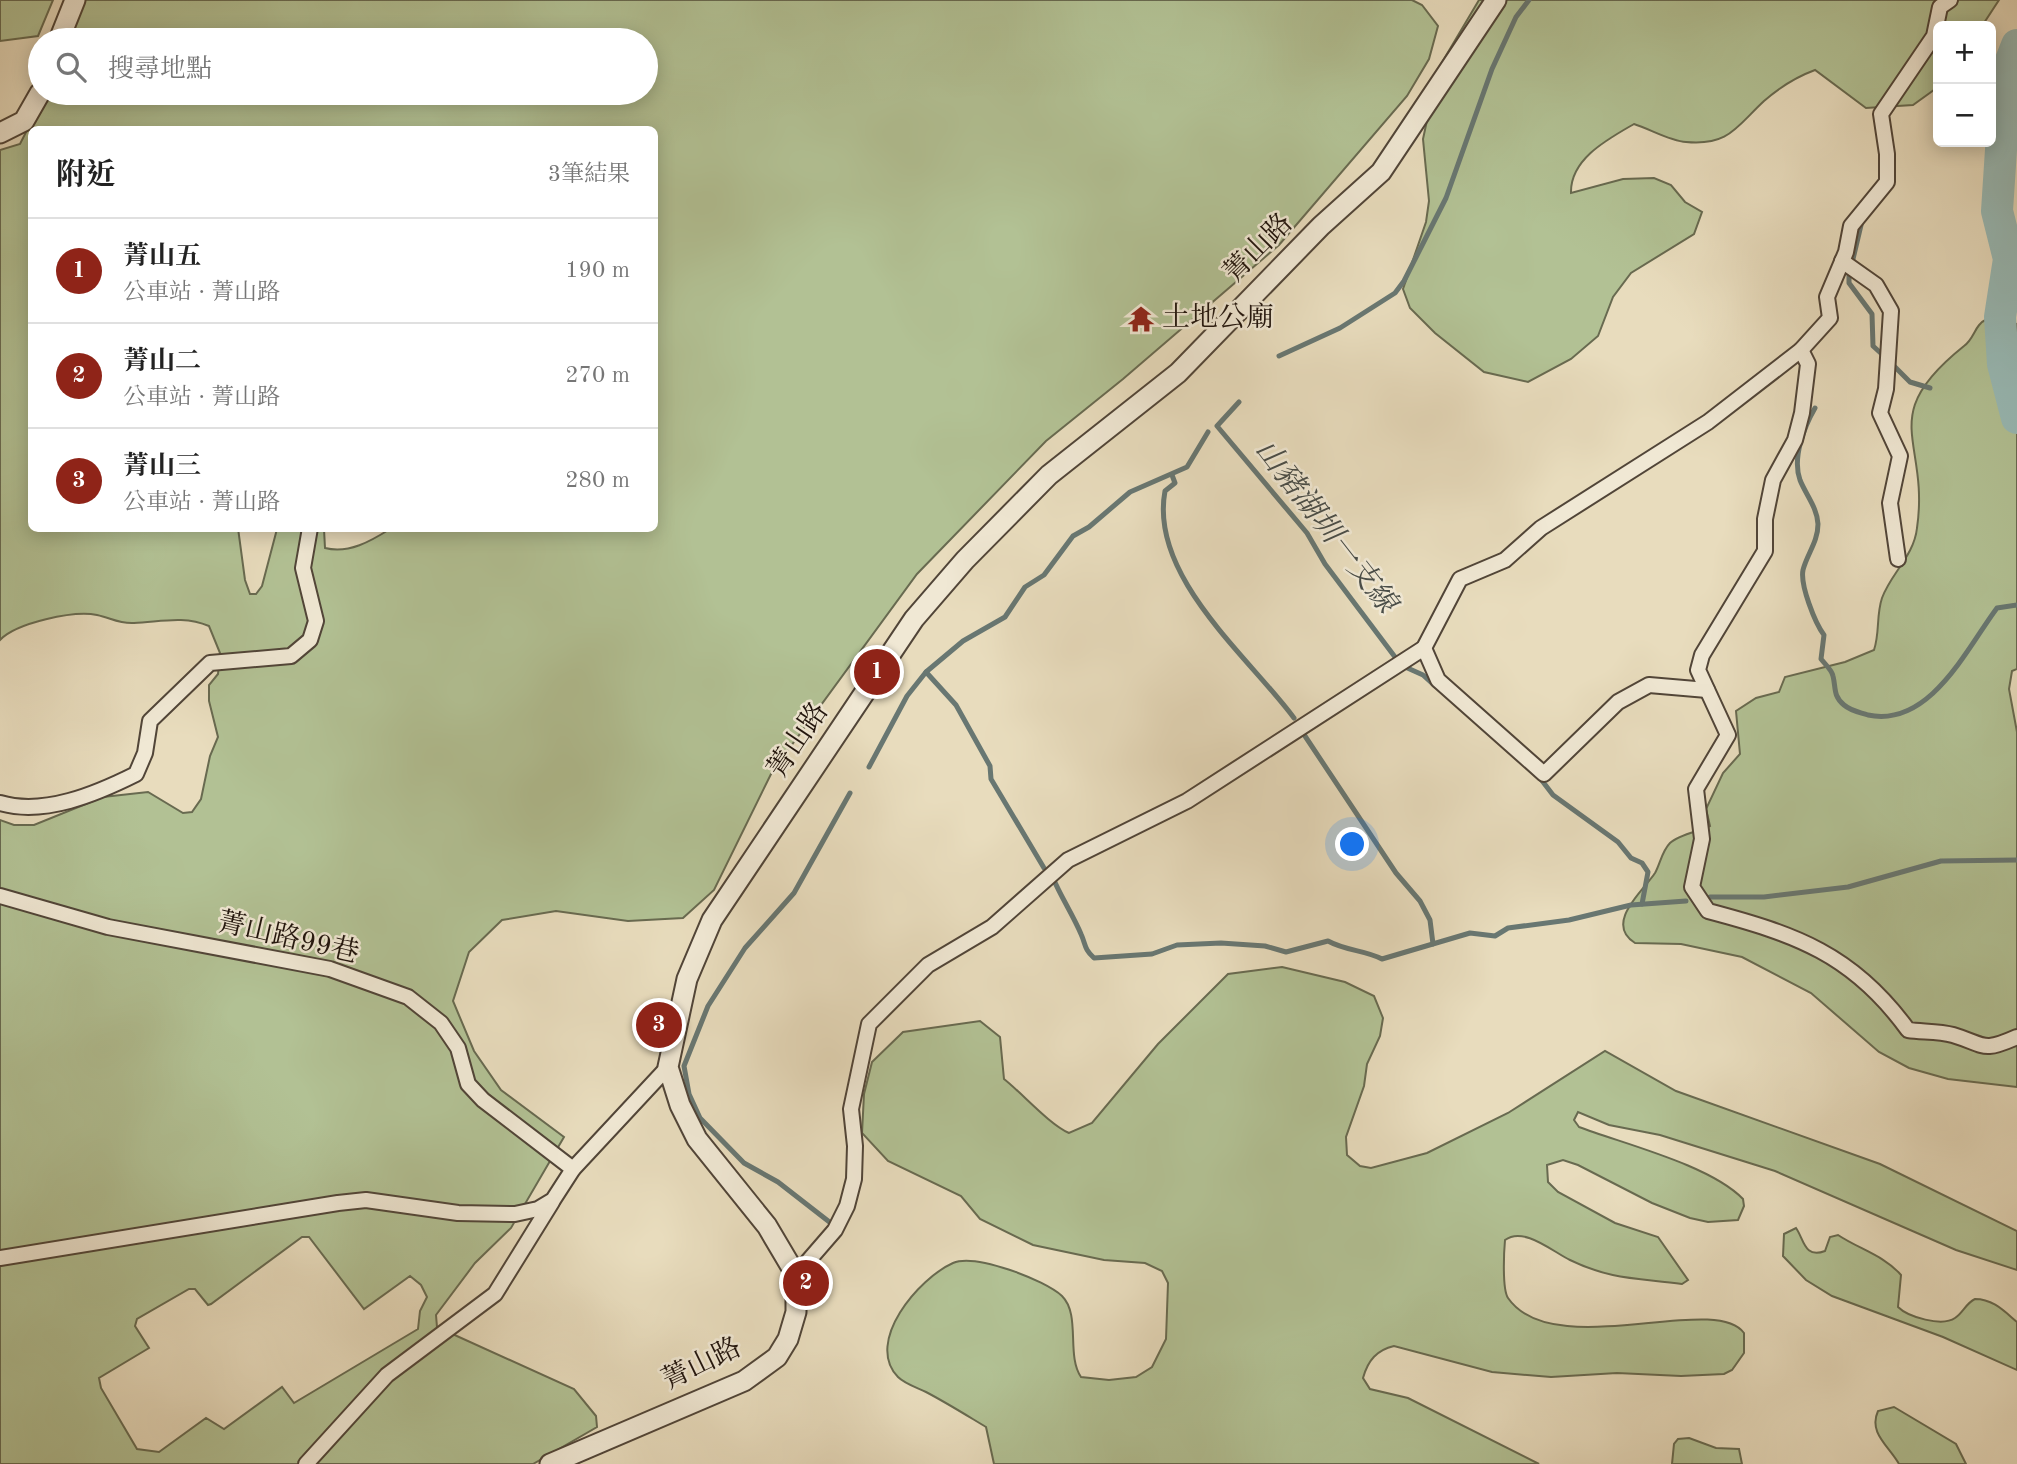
<!DOCTYPE html>
<html lang="zh-TW">
<meta charset="utf-8">
<style>
:root{--surface:#fff;--page:#f6f6f6;--text:#222;--muted:#767676;--line:#e0e0e0;--accent:#8f2418}
body{margin:0;font-family:"Old Standard TT","Noto Serif TC",serif;background:var(--page);color:var(--text)}
.controls{position:absolute;right:21px;top:21px;display:grid;overflow:hidden;border-radius:10px;box-shadow:0 4px 18px #0003}
.controls button{width:63px;height:63px;display:grid;place-items:center;padding:0;border:0;border-bottom:2px solid var(--line);background:var(--surface);color:var(--text);font:35px sans-serif}
.you{position:absolute;left:1353px;top:845px;width:24px;height:24px;margin:-18px;border:5px solid #fff;border-radius:50%;background:#1a73e8;box-shadow:0 0 0 10px #1a73e833}
.badge{display:grid;place-items:center;width:46px;height:46px;border-radius:50%;background:var(--accent);color:#fff;font-size:23px;font-weight:700}
.pin{position:absolute;translate:-50% -50%;border:4px solid #fff;box-shadow:0 2px 7px #0006}
.list{margin:0;padding:0;list-style:none}
h2{display:flex;justify-content:space-between;align-items:center;height:91px;margin:0;padding:0 28px;font-size:30px}
h2 small{font-size:23px;font-weight:400;color:var(--muted)}
.list li{display:grid;grid-template-columns:46px 1fr auto;gap:21px;align-items:center;box-sizing:border-box;height:105px;padding:0 28px;border-top:2px solid var(--line)}
.list b{display:block;font-size:26px;white-space:nowrap}
.list p{margin:0;font-size:23px;white-space:nowrap;color:var(--muted)}
.list em{font-size:23px;font-style:normal;color:var(--muted)}
.icon{flex:none;width:38px;height:38px;fill:none;stroke:currentColor;stroke-width:2;stroke-linecap:round;stroke-linejoin:round}
.map{position:relative;flex:none;width:2017px;height:1464px;overflow:hidden}
.search{position:absolute;background:var(--surface);box-shadow:0 4px 18px #0003;left:28px;top:28px;width:630px;height:77px;display:flex;align-items:center;gap:18px;box-sizing:border-box;padding:0 24px;border-radius:38px;color:var(--muted);font-size:26px}
.panel{position:absolute;background:var(--surface);box-shadow:0 4px 18px #0003;left:28px;top:126px;width:630px;height:406px;border-radius:10px}
.map>svg:first-child{display:block}
.green{fill:#b2c194;stroke:#686a50;stroke-width:2;fill-rule:evenodd}
.lines{fill:none;stroke-linecap:round;stroke-linejoin:round}
.stream{stroke:#687772;stroke-width:5}
.river{stroke:#98bab6;stroke-width:32}
.minor-casing{stroke:#514538;stroke-width:18}
.tertiary-casing{stroke:#514538;stroke-width:23}
.minor{stroke:#f0e8d4;stroke-width:14}
.tertiary{stroke:#f0e8d4;stroke-width:19}
.labels{text-anchor:middle;dominant-baseline:central;stroke-width:5;stroke-linejoin:round;paint-order:stroke}
.street-label{font-size:28px;fill:#1f130c;stroke:#f0e8d4}
.poi-label{font-size:28px;fill:#1f130c;stroke:#f0e8d4;text-anchor:start}
.water-label{font-size:30px;font-style:italic;fill:#494d48;stroke:#f0e8d4}
</style>
<div class="map">
<svg width="2017" height="1464" viewBox="0 0 2017 1464">
<rect width="100%" height="100%" fill="#e8dcbd"/>
<filter id="stains"><feTurbulence type="fractalNoise" baseFrequency=".00286" numOctaves="4"/><feColorMatrix values="0 0 0 0 .2 0 0 0 0 .09 0 0 0 0 .02 0 0 0 .5 -.17"/></filter>
<radialGradient id="worn" r=".72"><stop offset=".6" stop-color="#630" stop-opacity="0"/><stop offset="1" stop-color="#630" stop-opacity=".3"/></radialGradient>
<!-- green -->
<g class="green">
<path d="M0 0H53L38 36 0 41Z"/>
<path d="M84 0H1412L1422 5 1438 26 1429 59 1407 96 1279 245 1123 379 1046 441 917 574 772 772 714 890 683 918 628 921 556 911 502 920 469 952 453 1001 474 1051 501 1090 564 1137 511 1228 475 1263 436 1315 437 1327 574 1389 596 1416 597 1427 533 1464H0V820L14 825H34L103 797 148 792 183 813 192 812 201 799 210 756 218 737 209 701V685L218 674 220 653 209 626C183 615 160 622 134 623 119 624 111 618 97 615 74 610 16 623 0 640V150L20 144 46 93H646V40H66ZM32 130H654V528L390 529C371 541 349 554 325 548L324 529H277L262 586 256 594H250L245 580 238 528H32ZM302 1237H309L364 1309 410 1276 421 1285 427 1297 420 1311 418 1329 294 1403 282 1387 224 1429 206 1418 159 1452 137 1449 101 1388 99 1378 149 1348 135 1326 137 1319 189 1289H195L208 1305 211 1304Z"/>
<path d="M1479 0H1999L1982 26H1938V87L1913 105 1866 108 1815 70C1796 77 1780 87 1764 101 1736 127 1729 146 1686 142 1670 141 1650 129 1634 124 1608 139 1570 159 1571 193L1623 179 1654 178 1671 185 1685 202 1702 212 1694 234 1631 273 1613 297 1598 336 1571 359 1528 382 1484 372 1435 333 1410 308 1403 289 1426 222 1429 201 1423 139 1438 69Z"/>
<path d="M1987 319 2017 324V669L2012 671 2009 689 2017 732V1087L1948 1079 1909 1068 1879 1052 1811 993 1742 957 1681 944 1635 943C1603 923 1645 889 1655 873 1660 864 1662 851 1670 843 1678 835 1699 831 1710 826L1706 809 1723 773 1740 754 1736 711 1756 698 1779 692 1785 677 1845 662 1874 650C1880 632 1876 616 1882 598 1891 573 1914 556 1917 528 1930 438 1874 418 1964 346 1975 338 1974 325 1987 319Z"/>
<path d="M1282 967 1345 982 1374 996 1383 1018 1380 1036 1367 1064 1364 1086 1346 1137 1347 1155 1360 1166 1371 1168 1427 1153 1508 1113 1605 1051 1676 1091 1880 1164 2017 1231V1270L1956 1250 1775 1171 1660 1135 1609 1125 1578 1112 1574 1120 1579 1127C1624 1144 1710 1165 1743 1199L1744 1206 1738 1220 1708 1222 1690 1218 1652 1203 1578 1165 1563 1160 1547 1165 1548 1182 1558 1192 1615 1223 1658 1237 1688 1280 1682 1284C1638 1278 1611 1280 1570 1260 1553 1252 1524 1226 1505 1240 1504 1251 1502 1289 1508 1298 1553 1363 1714 1292 1744 1333V1353L1732 1370 1724 1374 1681 1376 1617 1373 1551 1377 1492 1372 1394 1346C1377 1350 1368 1360 1363 1378L1370 1389 1408 1398 1539 1464H994L986 1427C966 1415 947 1403 926 1392 918 1388 905 1384 898 1377 864 1342 919 1278 953 1263 975 1253 1045 1280 1062 1296 1081 1315 1066 1355 1081 1377L1109 1380 1136 1377 1152 1367 1166 1339 1168 1283 1162 1271 1145 1263 1104 1260 1033 1245 980 1219 961 1196 888 1161 862 1133 864 1094 872 1062 903 1032 980 1021 1000 1037 1004 1079C1023 1094 1049 1124 1069 1133L1092 1123 1158 1044 1228 974Z"/>
<path d="M1796 1228C1804 1239 1804 1259 1825 1251L1830 1237 1838 1235C1859 1249 1885 1256 1901 1275L1898 1307C1908 1317 1942 1327 1955 1318 1963 1313 1966 1303 1975 1299 1993 1299 2004 1311 2017 1322V1370L1943 1337 1832 1296 1806 1280 1783 1256 1784 1234Z"/>
<path d="M1894 1407 1956 1444 1966 1464H1899C1889 1446 1868 1433 1878 1411Z"/>
<path d="M1689 1438 1716 1448 1739 1449 1742 1464H1672L1674 1444 1678 1439Z"/>
</g>
<g class="lines">
<!-- stream -->
<g class="stream">
<path d="M1853 259 1862 221"/>
<path d="M1849 269V283L1872 314 1873 346 1885 357"/>
<path d="M1279 356 1340 328 1395 293 1404 281 1446 198 1492 69 1516 17 1529 0"/>
<path d="M1893 365 1910 382 1930 388"/>
<path d="M1239 402 1217 426 1307 533 1325 564 1395 657"/>
<path d="M1815 408C1804 427 1792 458 1800 480 1806 495 1817 507 1818 524 1818 542 1807 554 1803 570 1800 585 1815 623 1824 635L1821 659C1825 664 1832 670 1833 676 1836 688 1833 696 1844 705 1851 711 1859 712 1868 715 1930 728 1967 648 1997 608L2017 605"/>
<path d="M1172 475 1175 483 1165 491C1149 576 1248 656 1294 718"/>
<path d="M1403 666 1423 675 1435 686"/>
<path d="M926 672 956 705 990 766 991 779 1044 868"/>
<path d="M1301 730 1396 873 1420 901 1430 920 1433 944"/>
<path d="M869 767 907 696 926 672 963 641 1005 617 1025 587 1044 575 1073 536 1089 527 1130 492 1187 467 1208 432"/>
<path d="M1540 778 1553 795 1618 842 1631 858 1642 863 1648 872 1642 904"/>
<path d="M1053 878C1061 897 1073 915 1081 934 1086 945 1084 949 1094 958L1152 954 1177 945 1221 943 1265 946 1286 952 1328 941C1346 951 1365 950 1382 959L1470 933 1495 936 1508 928 1569 920 1631 905 1686 901"/>
<path d="M1710 897H1764L1848 887 1941 861 2017 860"/>
<path d="M832 1224 778 1182 744 1163 700 1118 689 1094 684 1066 708 1006 745 948 794 893 850 793"/>
</g>
<!-- river -->
<path class="river" d="M2017 45 2006 73 1997 211 2009 259 2000 317 2003 364 2017 418"/>
<!-- minor casing -->
<g class="minor-casing">
<g id="minor">
<path d="M1842 261 1876 285 1891 311 1886 389 1880 413 1900 456 1890 503 1898 559"/>
<path d="M1801 350 1808 364 1802 413 1795 440 1773 480 1765 519V551L1702 655 1698 670 1728 735 1696 789 1702 839 1692 887 1708 911C1795 934 1853 954 1908 1030 1922 1032 1939 1031 1953 1035 1986 1045 1981 1053 2017 1037"/>
<path d="M1424 648 1438 680 1544 774 1618 702 1649 685 1707 690"/>
<path d="M0 803C44 816 96 794 136 774L145 753 150 721 210 663 291 656 310 640 316 621 303 568 310 528"/>
<path d="M0 896 108 927 330 969 408 997 441 1023 458 1048 468 1084 483 1100 573 1169"/>
<path d="M0 1258 338 1203 366 1200 458 1213 515 1214 538 1209 553 1200 573 1169 668 1067"/>
<path d="M796 1275 835 1230 847 1206 854 1179 855 1146 851 1109 869 1024 928 965 992 927 1068 860 1187 801 1424 648 1460 579 1505 560 1541 528 1708 422 1801 350 1830 318 1827 297 1846 252 1851 226 1887 182V154L1881 114 1934 36 1940 7 1950 0"/>
<path d="M306 1464 387 1375 495 1294 552 1202"/>
</g>
</g>
<!-- tertiary casing -->
<g class="tertiary-casing">
<g id="tertiary">
<path d="M59 40 75 0"/>
<path d="M0 133 24 121 40 93"/>
<path d="M550 1464 744 1381 777 1357 788 1339 796 1312V1275L767 1226 697 1139 680 1105 668 1067 687 979 712 920 914 619 965 560 1049 475 1178 373 1321 226 1381 172 1496 0"/>
</g>
</g>
<!-- minor -->
<use href="#minor" class="minor"/>
<!-- tertiary -->
<use href="#tertiary" class="tertiary"/>
</g>
<!-- icons -->
<defs>
<g id="temple-bare" transform="scale(2.1)"><path d="M0-6L5-2H3V0L6.5 2.5H4V6H1.5V3h-3V6H-4V2.5H-6.5L-3 0V-2H-5Z" fill="#8f2418" stroke="#f0e8d4" stroke-width="2.5" paint-order="stroke"/></g>
</defs>
<g fill-rule="evenodd">
<use href="#temple-bare" x="1141" y="319"/>
</g>
<g class="labels">
<!-- street labels -->
<g class="street-label">
<text transform="translate(1259 249) rotate(-45)">菁山路</text>
<text transform="translate(799 741) rotate(-56)">菁山路</text>
<text transform="translate(288 939) rotate(13)">菁山路99巷</text>
<text transform="translate(702 1365) rotate(-26)">菁山路</text>
</g>
<!-- poi labels -->
<g class="poi-label">
<text x="1162" y="319">土地公廟</text>
</g>
<!-- water labels -->
<g class="water-label">
<text transform="translate(1325 527) rotate(52)">山豬湖圳一支線</text>
</g>
</g>
<rect width="100%" height="100%" filter="url(#stains)"/>
<rect width="100%" height="100%" fill="url(#worn)"/>
</svg>
<div class="controls">
<button>+</button>
<button>−</button>
</div>
<div class="you"></div>
<div class="pin badge" style="left:877px;top:672px">1</div>
<div class="pin badge" style="left:806px;top:1283px">2</div>
<div class="pin badge" style="left:659px;top:1025px">3</div>
<div class="search"><svg class="icon" aria-label="search" viewBox="0 0 24 24"><circle cx="10" cy="10" r="6"/><path d="M15 15l6 6"/></svg>搜尋地點</div>
<section class="panel">
<h2>附近<small>3筆結果</small></h2>
<ul class="list">
<li><span class="badge">1</span><div><b>菁山五</b><p>公車站 · 菁山路</p></div><em>190 m</em></li>
<li><span class="badge">2</span><div><b>菁山二</b><p>公車站 · 菁山路</p></div><em>270 m</em></li>
<li><span class="badge">3</span><div><b>菁山三</b><p>公車站 · 菁山路</p></div><em>280 m</em></li>
</ul>
</section>
</div>
